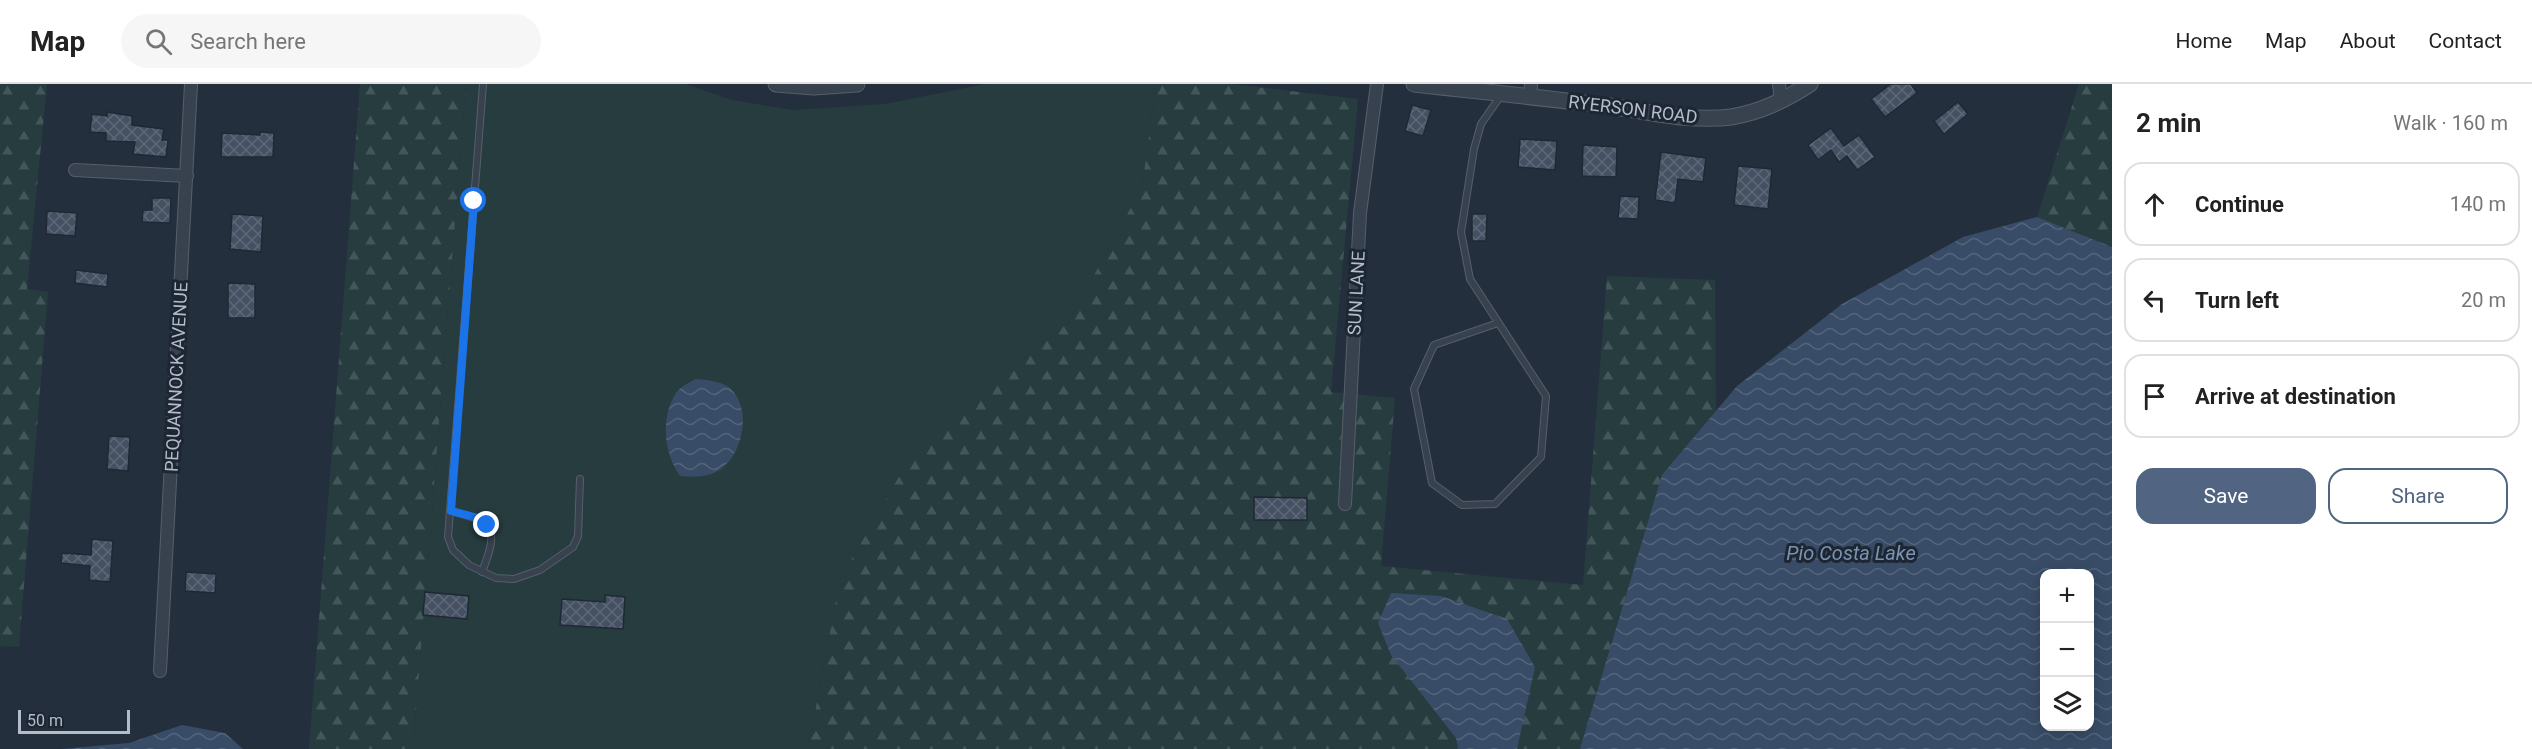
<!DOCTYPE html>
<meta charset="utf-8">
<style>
:root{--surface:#fff;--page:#f6f6f6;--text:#222;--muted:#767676;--line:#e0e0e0;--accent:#516482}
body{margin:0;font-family:Roboto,sans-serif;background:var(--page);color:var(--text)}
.controls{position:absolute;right:18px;bottom:18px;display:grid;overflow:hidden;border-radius:12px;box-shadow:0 3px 15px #0003}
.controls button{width:54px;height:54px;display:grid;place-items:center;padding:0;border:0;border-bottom:2px solid var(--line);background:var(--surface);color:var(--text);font:30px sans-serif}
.scale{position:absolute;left:18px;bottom:15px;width:112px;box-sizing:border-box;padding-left:6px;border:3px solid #b4bcc9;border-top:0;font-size:16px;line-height:21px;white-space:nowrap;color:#b4bcc9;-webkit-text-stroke:4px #1d2633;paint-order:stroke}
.stop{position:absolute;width:18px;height:18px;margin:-14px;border:4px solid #1a73e8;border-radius:50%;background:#fff}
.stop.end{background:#1a73e8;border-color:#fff;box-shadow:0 2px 6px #0008}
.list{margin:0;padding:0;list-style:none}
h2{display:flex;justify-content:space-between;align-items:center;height:78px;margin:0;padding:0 24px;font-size:26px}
h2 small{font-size:20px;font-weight:400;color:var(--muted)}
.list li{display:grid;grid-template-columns:39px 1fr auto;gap:18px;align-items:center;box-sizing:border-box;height:84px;margin:0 12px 12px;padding:0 12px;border:2px solid var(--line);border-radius:18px}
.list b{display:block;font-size:22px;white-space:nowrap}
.list em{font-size:20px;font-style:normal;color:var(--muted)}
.actions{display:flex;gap:12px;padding:18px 24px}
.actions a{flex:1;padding:14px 0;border:2px solid var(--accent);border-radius:18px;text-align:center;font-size:21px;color:var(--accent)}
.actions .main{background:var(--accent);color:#fff}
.icon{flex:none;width:33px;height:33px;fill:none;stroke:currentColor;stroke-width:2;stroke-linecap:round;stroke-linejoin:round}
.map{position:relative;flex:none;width:2112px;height:665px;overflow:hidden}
header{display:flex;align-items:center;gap:36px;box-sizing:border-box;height:84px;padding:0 30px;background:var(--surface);border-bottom:2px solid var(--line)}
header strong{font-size:28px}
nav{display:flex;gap:33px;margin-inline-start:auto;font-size:21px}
.search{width:420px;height:54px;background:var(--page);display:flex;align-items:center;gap:15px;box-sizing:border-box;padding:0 21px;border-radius:33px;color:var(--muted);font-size:22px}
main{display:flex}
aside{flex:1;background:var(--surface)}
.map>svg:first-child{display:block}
.grass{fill:#263c3f}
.forest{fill:url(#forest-firs)}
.water{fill:url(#water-waves);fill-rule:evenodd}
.building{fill:url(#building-cross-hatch);stroke:#1f2835;stroke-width:1.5}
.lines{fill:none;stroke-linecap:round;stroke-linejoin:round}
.service-casing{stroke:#565f6c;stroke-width:8}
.minor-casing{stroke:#565f6c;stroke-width:14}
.tertiary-casing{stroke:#565f6c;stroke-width:17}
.service{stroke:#38414e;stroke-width:6}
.minor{stroke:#38414e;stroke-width:12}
.tertiary{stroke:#38414e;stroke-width:15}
.route{stroke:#1a73e8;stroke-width:8}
.labels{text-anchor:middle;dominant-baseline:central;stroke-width:6;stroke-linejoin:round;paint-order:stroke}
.street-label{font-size:18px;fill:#b4bcc9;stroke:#1d2633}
.water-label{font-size:20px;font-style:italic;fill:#7c92b1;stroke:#1d2633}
</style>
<header>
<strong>Map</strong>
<div class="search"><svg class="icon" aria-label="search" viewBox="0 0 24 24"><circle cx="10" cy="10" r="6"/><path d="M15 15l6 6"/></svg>Search here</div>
<nav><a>Home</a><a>Map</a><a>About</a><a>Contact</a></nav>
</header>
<main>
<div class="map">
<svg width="2112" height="665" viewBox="0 0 2112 665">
<defs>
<pattern id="forest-firs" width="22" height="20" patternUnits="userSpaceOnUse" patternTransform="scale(1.5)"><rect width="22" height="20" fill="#263c3f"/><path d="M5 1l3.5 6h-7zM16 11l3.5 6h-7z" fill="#435659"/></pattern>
<pattern id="water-waves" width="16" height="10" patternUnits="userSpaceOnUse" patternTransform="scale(1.5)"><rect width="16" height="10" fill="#394c67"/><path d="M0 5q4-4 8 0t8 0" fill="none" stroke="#53647b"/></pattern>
<pattern id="building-cross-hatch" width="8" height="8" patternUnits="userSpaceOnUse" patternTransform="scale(1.5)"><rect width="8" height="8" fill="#455162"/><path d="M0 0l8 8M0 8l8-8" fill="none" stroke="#5d6877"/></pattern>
</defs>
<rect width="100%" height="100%" fill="#242f3e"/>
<!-- grass -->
<path class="grass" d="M466 0H686L732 16 793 26 885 20 985 0H1156L1142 103 1068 239 917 361 840 495 808 665H413Z"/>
<!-- forest -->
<g class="forest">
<path d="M0 0H47L27 205 48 208 19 563 0 562Z"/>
<path d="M360 0H466L413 665H309Z"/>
<path d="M1156 0H1231L1358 15 1331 308 1395 314 1381 482 1583 501 1607 192 1715 196 1716 326 1652 665H808L840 495 917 361 1068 239 1142 103Z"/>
<path d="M2079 0H2112V163L2037 133Z"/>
</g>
<!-- water -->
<g class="water">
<path d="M2037 133 2112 163V665H1580L1662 391 1737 302 1842 220 1963 153ZM2044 490H2090V642H2044Z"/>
<path d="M695 295C707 296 722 297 731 305 752 326 743 369 721 385 708 394 695 393 680 392 664 369 660 334 676 309 680 303 689 299 695 295Z"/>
<path d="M1391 509 1441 512 1507 535 1535 583 1517 665H1458L1456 654 1391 571 1378 539Z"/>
<path d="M182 641 225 649 243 665H62L129 659Z"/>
</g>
<!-- building -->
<g class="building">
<path d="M1891 0H1911L1917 9 1885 33 1871 15Z"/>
<path d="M1958 18 1968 30 1944 50 1934 37Z"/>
<path d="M1412 21 1431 26 1423 52 1405 47Z"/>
<path d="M107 28 132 32V41L164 45 162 56H168L166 73 133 70 135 58 106 57V49L90 48 92 30 107 32Z"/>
<path d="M1831 44 1844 62 1859 51 1875 73 1857 86 1847 72 1839 78 1831 66 1818 76 1808 61Z"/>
<path d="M260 48 274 49 273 73H221L222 49 260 51Z"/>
<path d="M1520 55 1557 57 1555 86 1518 83Z"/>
<path d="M1583 61 1617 63 1616 93 1582 92Z"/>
<path d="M1661 68 1706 74 1703 98 1678 95 1675 119 1655 116Z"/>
<path d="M1738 82 1772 85 1768 125 1734 121Z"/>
<path d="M1620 112 1639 113 1638 135 1618 134Z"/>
<path d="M152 114H171L170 139 142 138 143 126H152Z"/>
<path d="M47 127 77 129 75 152 46 150Z"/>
<path d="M232 130 263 132 261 168 230 165Z"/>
<path d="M1472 130H1487L1486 157H1472Z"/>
<path d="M76 186 108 190 107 203 75 199Z"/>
<path d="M228 199 255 200V234H228Z"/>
<path d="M109 352 130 353 128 387 107 385Z"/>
<path d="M1254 413 1307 414V436H1254Z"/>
<path d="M92 455 113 457 110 498 89 496 90 482 61 479 62 469 91 471Z"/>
<path d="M186 488 216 490 215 509 185 507Z"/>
<path d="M425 508 469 512 467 535 423 531Z"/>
<path d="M605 511 625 513 623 545 560 541 562 515 605 518Z"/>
</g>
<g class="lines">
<!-- service casing -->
<g class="service-casing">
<g id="service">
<path d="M483 0 448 453 453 466 469 481 496 494 514 495 540 486 573 463 578 452 580 395"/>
<path d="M1498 239 1434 261 1414 305 1432 399 1462 421 1495 420 1541 373 1546 312 1470 195 1461 148 1474 65 1481 40 1502 10"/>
<path d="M451 427C495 438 499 444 482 488"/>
</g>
</g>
<!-- minor casing -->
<g class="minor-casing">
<g id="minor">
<path d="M1779 0 1781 17"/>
<path d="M1530 12 1531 0"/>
<path d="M75 86 187 92"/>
<path d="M1345 420 1360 129 1377 0"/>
<path d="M160 587 191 0"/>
</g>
</g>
<!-- tertiary casing -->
<g class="tertiary-casing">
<g id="tertiary">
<path d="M776 0 814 3 857 0"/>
<path d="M1414 0C1479 7 1544 14 1609 22 1648 28 1691 38 1731 33 1761 28 1785 16 1810 0"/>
</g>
</g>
<!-- service -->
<use href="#service" class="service"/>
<!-- minor -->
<use href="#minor" class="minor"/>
<!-- tertiary -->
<use href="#tertiary" class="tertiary"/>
</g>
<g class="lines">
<!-- route -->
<path class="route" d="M474 117 451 427 478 434 487 441"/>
</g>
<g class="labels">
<!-- street labels -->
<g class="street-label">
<text transform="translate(1633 25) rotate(7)">RYERSON ROAD</text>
<text transform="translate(1356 209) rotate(-87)">SUN LANE</text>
<text transform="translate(176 293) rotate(-87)">PEQUANNOCK AVENUE</text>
</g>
<!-- water labels -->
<g class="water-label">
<text x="1851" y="469">Pio Costa Lake</text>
</g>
</g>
</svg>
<div class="controls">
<button>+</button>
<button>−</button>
<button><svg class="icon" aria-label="layers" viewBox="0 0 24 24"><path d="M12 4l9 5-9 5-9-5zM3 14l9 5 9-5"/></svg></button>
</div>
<div class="scale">50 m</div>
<div class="stop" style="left:474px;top:117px"></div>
<div class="stop end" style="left:487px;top:441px"></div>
</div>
<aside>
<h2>2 min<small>Walk · 160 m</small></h2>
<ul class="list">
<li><svg class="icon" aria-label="ahead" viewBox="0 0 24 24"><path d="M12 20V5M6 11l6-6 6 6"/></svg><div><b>Continue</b></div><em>140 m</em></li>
<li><svg class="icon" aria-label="left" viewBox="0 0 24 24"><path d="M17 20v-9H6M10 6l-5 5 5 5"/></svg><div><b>Turn left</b></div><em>20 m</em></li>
<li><svg class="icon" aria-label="arrive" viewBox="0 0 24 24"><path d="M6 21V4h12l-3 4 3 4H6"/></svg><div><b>Arrive at destination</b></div></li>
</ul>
<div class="actions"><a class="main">Save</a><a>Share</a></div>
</aside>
</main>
